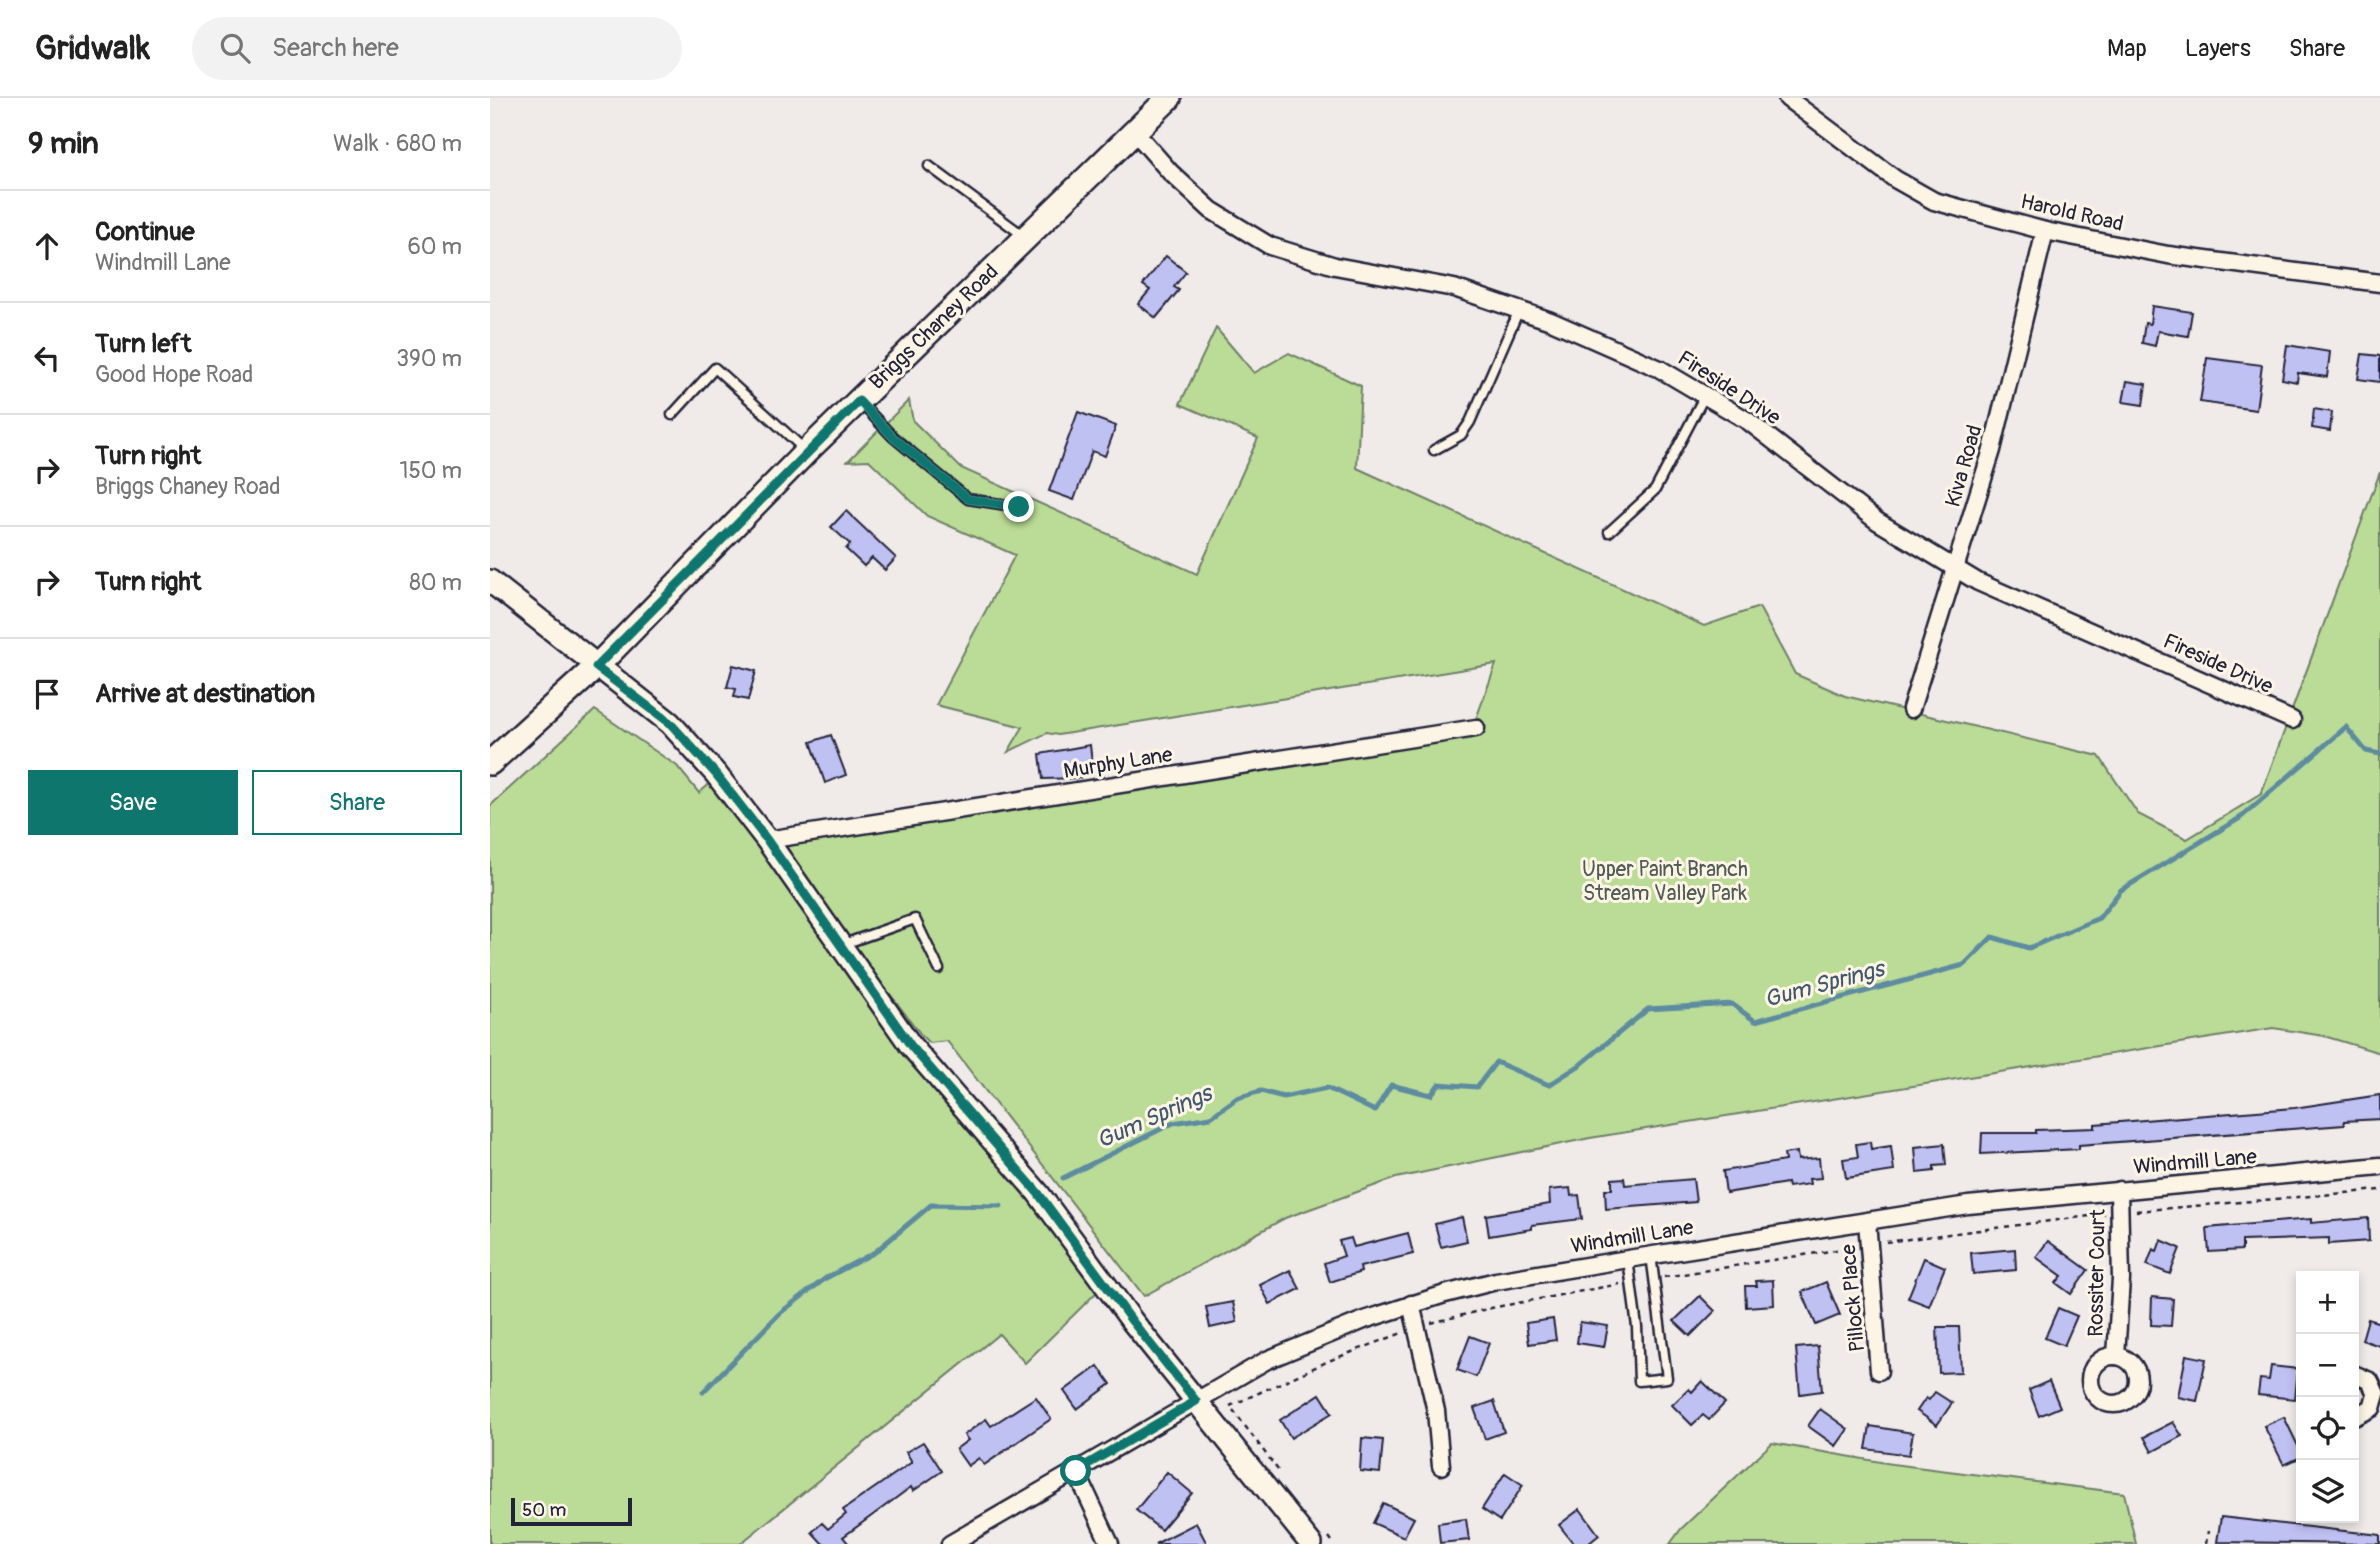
<!DOCTYPE html>
<meta charset="utf-8">
<style>
:root{--surface:#fff;--page:#f2f2f2;--text:#222;--muted:#767676;--line:#e0e0e0;--accent:#0f766e}
body{margin:0;font-family:Pangolin,sans-serif;background:var(--page);color:var(--text)}
.controls{position:absolute;right:21px;bottom:21px;display:grid;overflow:hidden;border-radius:0px;box-shadow:0 4px 10px #0003}
.controls button{width:63px;height:63px;display:grid;place-items:center;padding:0;border:0;border-bottom:2px solid var(--line);background:var(--surface);color:var(--text);font:35px sans-serif}
.scale{position:absolute;left:21px;bottom:18px;width:121px;box-sizing:border-box;padding-left:7px;border:4px solid #22223b;border-top:0;font-size:19px;line-height:24px;white-space:nowrap;color:#22223b;-webkit-text-stroke:5px #fcf5e5;paint-order:stroke}
.stop{position:absolute;width:21px;height:21px;margin:-16px;border:5px solid #0f766e;border-radius:50%;background:#fff}
.stop.end{background:#0f766e;border-color:#fff;box-shadow:0 2px 7px #0008}
.list{margin:0;padding:0;list-style:none}
h2{display:flex;justify-content:space-between;align-items:center;height:91px;margin:0;padding:0 28px;font-size:30px}
h2 small{font-size:23px;font-weight:400;color:var(--muted)}
.list li{display:grid;grid-template-columns:46px 1fr auto;gap:21px;align-items:center;box-sizing:border-box;height:112px;padding:0 28px;border-top:2px solid var(--line)}
.list b{display:block;font-size:26px;white-space:nowrap}
.list p{margin:0;font-size:23px;white-space:nowrap;color:var(--muted)}
.list em{font-size:23px;font-style:normal;color:var(--muted)}
.actions{display:flex;gap:14px;padding:21px 28px}
.actions a{flex:1;padding:16px 0;border:2px solid var(--accent);border-radius:0px;text-align:center;font-size:24px;color:var(--accent)}
.actions .main{background:var(--accent);color:#fff}
.icon{flex:none;width:38px;height:38px;fill:none;stroke:currentColor;stroke-width:2;stroke-linecap:round;stroke-linejoin:round}
.map{position:relative;flex:none;width:1890px;height:1446px;overflow:hidden}
header{display:flex;align-items:center;gap:42px;box-sizing:border-box;height:98px;padding:0 35px;background:var(--surface);border-bottom:2px solid var(--line)}
header strong{font-size:33px}
nav{display:flex;gap:38px;margin-inline-start:auto;font-size:24px}
.search{width:490px;height:63px;background:var(--page);display:flex;align-items:center;gap:18px;box-sizing:border-box;padding:0 24px;border-radius:38px;color:var(--muted);font-size:26px}
main{display:flex}
aside{flex:1;background:var(--surface)}
.map>svg:first-child{display:block}
.green{fill:#bbdc96;stroke:#6e7f68;stroke-width:2}
.lines{fill:none;stroke-linecap:round;stroke-linejoin:round}
.stream{stroke:#5d8ba0;stroke-width:5}
.building{fill:#c0c1f3;stroke:#22223b;stroke-width:2}
.service-casing{stroke:#22223b;stroke-width:13}
.minor-casing{stroke:#22223b;stroke-width:21}
.tertiary-casing{stroke:#22223b;stroke-width:26}
.secondary-casing{stroke:#22223b;stroke-width:28}
.path{stroke:#22223b;stroke-width:2.5;stroke-dasharray:5 5;stroke-linecap:butt}
.service{stroke:#fcf5e5;stroke-width:8}
.minor{stroke:#fcf5e5;stroke-width:16}
.tertiary{stroke:#fcf5e5;stroke-width:21}
.secondary{stroke:#fcf5e5;stroke-width:23}
.route{stroke:#0f766e;stroke-width:9}
.labels{text-anchor:middle;dominant-baseline:central;stroke-width:6;stroke-linejoin:round;paint-order:stroke}
.street-label{font-size:21px;fill:#22223b;stroke:#fcf5e5}
.park-label{font-size:21px;fill:#505a56;stroke:#fcf5e5}
.water-label{font-size:23px;font-style:italic;fill:#40576e;stroke:#fcf5e5}
</style>
<header>
<strong>Gridwalk</strong>
<div class="search"><svg class="icon" aria-label="search" viewBox="0 0 24 24"><circle cx="10" cy="10" r="6"/><path d="M15 15l6 6"/></svg>Search here</div>
<nav><a>Map</a><a>Layers</a><a>Share</a></nav>
</header>
<main>
<aside>
<h2>9 min<small>Walk · 680 m</small></h2>
<ul class="list">
<li><svg class="icon" aria-label="ahead" viewBox="0 0 24 24"><path d="M12 20V5M6 11l6-6 6 6"/></svg><div><b>Continue</b><p>Windmill Lane</p></div><em>60 m</em></li>
<li><svg class="icon" aria-label="left" viewBox="0 0 24 24"><path d="M17 20v-9H6M10 6l-5 5 5 5"/></svg><div><b>Turn left</b><p>Good Hope Road</p></div><em>390 m</em></li>
<li><svg class="icon" aria-label="right" viewBox="0 0 24 24"><path d="M7 20v-9h11M14 6l5 5-5 5"/></svg><div><b>Turn right</b><p>Briggs Chaney Road</p></div><em>150 m</em></li>
<li><svg class="icon" aria-label="right" viewBox="0 0 24 24"><path d="M7 20v-9h11M14 6l5 5-5 5"/></svg><div><b>Turn right</b></div><em>80 m</em></li>
<li><svg class="icon" aria-label="arrive" viewBox="0 0 24 24"><path d="M6 21V4h12l-3 4 3 4H6"/></svg><div><b>Arrive at destination</b></div></li>
</ul>
<div class="actions"><a class="main">Save</a><a>Share</a></div>
</aside>
<div class="map">
<svg width="1890" height="1446" viewBox="0 0 1890 1446">
<rect width="100%" height="100%" fill="#f0ebe8"/>
<filter id="ink" filterUnits="userSpaceOnUse"><feTurbulence type="fractalNoise" baseFrequency=".0143" numOctaves="2"/><feDisplacementMap in="SourceGraphic" scale="14" xChannelSelector="R" yChannelSelector="G"/><feConvolveMatrix kernelMatrix="1 2 1 2 8 2 1 2 1" color-interpolation-filters="sRGB"/></filter>
<g filter="url(#ink)">
<!-- green -->
<g class="green">
<path d="M726 230 764 275 799 255 871 288 867 370 1214 528 1269 509 1305 576 1355 598 1609 658 1648 716 1697 741 1771 696 1890 374V955L1834 938 1783 930 1100 1040 906 1080 795 1120 654 1198 457 943 439 945 432 938 287 748 979 640 1006 566 568 637 557 635 518 654 533 629 446 607 525 457 437 418 379 362 358 363 419 302 423 323 471 370 707 476 768 340 690 306Z"/>
<path d="M105 612 187 668 209 695 223 683 610 1191 535 1265 509 1236 250 1446H0V708Z"/>
<path d="M1282 1345 1402 1366 1634 1395 1646 1446H1180L1191 1431Z"/>
</g>
<g class="lines">
<!-- stream -->
<g class="stream">
<path d="M573 1080 683 1025 721 1019 747 1000 771 993 793 999 837 990 885 1013 901 987 941 997 949 986 987 989 1006 964 1059 987 1090 967 1158 911 1242 906 1265 923 1474 867 1502 839 1539 850 1609 820 1631 792 1750 720 1856 629 1876 653 1890 656"/>
<path d="M213 1294 290 1215 336 1180 385 1154 441 1107 511 1108"/>
</g>
</g>
<!-- building -->
<g class="building">
<path d="M676 158 696 174 684 189 689 192 666 220 648 206 660 192 653 187Z"/>
<path d="M1662 208 1702 214 1698 238 1668 233 1665 248 1652 245 1655 225 1660 226Z"/>
<path d="M1797 247 1840 254 1837 279 1808 275 1807 284 1792 281Z"/>
<path d="M1872 256 1890 258V284L1868 281Z"/>
<path d="M1717 260 1772 267 1766 312 1710 304Z"/>
<path d="M1637 283 1656 286 1653 307 1633 304Z"/>
<path d="M1824 311 1842 314 1840 333 1822 330Z"/>
<path d="M588 314 626 328 615 358 602 353 584 402 559 393Z"/>
<path d="M356 413 406 460 395 472 382 460 374 468 356 451 360 446 341 429Z"/>
<path d="M243 567 266 573 258 602 244 599 246 591 237 589Z"/>
<path d="M341 637 356 677 335 685 321 644Z"/>
<path d="M600 647 603 674 589 675 590 680 553 681 550 656Z"/>
<path d="M1890 997V1021L1854 1023V1027L1589 1047V1051L1491 1056 1492 1035H1546V1032L1605 1030V1026L1804 1010Z"/>
<path d="M1380 1044 1381 1051 1401 1048 1404 1073 1356 1080 1353 1061 1368 1059 1366 1046Z"/>
<path d="M1454 1046 1456 1067 1444 1068V1073L1427 1075 1425 1049Z"/>
<path d="M1307 1054 1308 1062 1329 1060 1331 1080 1319 1081 1320 1086 1298 1089 1297 1085 1236 1095 1233 1073 1295 1063 1294 1056Z"/>
<path d="M1134 1080 1135 1087 1203 1081 1206 1104 1116 1111 1115 1091H1122V1081Z"/>
<path d="M1080 1090 1081 1098 1089 1097 1092 1121 1042 1127V1131L999 1138 996 1117 1060 1106 1059 1092Z"/>
<path d="M972 1119 977 1143 951 1149 945 1126Z"/>
<path d="M1878 1120 1879 1143 1839 1146V1140L1752 1143V1152L1719 1154 1717 1130 1821 1121V1125Z"/>
<path d="M918 1135 923 1156 870 1169 871 1174 840 1184 834 1165 854 1158 849 1143 861 1140 864 1149Z"/>
<path d="M1671 1142 1690 1150 1680 1176 1657 1167 1663 1151 1667 1153Z"/>
<path d="M1558 1143 1598 1172 1581 1196 1566 1185 1572 1178 1546 1159Z"/>
<path d="M1525 1151 1526 1172 1483 1176 1481 1155Z"/>
<path d="M1434 1160 1455 1169 1439 1208 1418 1200Z"/>
<path d="M800 1172 810 1191 780 1206 770 1187Z"/>
<path d="M1283 1182 1284 1207 1256 1209 1255 1188H1267L1266 1183Z"/>
<path d="M1336 1184 1350 1217 1326 1227 1312 1194Z"/>
<path d="M1210 1198 1225 1213 1200 1238 1184 1223Z"/>
<path d="M1662 1199 1683 1201 1681 1228 1661 1227Z"/>
<path d="M743 1204 747 1224 720 1230 716 1209Z"/>
<path d="M1568 1210 1587 1218 1574 1248 1555 1240Z"/>
<path d="M1063 1221 1066 1242 1039 1246 1036 1225Z"/>
<path d="M1878 1221 1890 1225V1248L1872 1242Z"/>
<path d="M1090 1224 1118 1228 1114 1249 1087 1245Z"/>
<path d="M1447 1229H1469L1471 1274 1449 1275Z"/>
<path d="M980 1238 999 1245 986 1279 967 1272Z"/>
<path d="M1328 1248 1332 1293 1310 1296 1306 1250Z"/>
<path d="M1696 1257 1716 1261 1707 1303 1688 1299Z"/>
<path d="M608 1268 621 1286 587 1311 574 1293Z"/>
<path d="M1781 1268 1808 1271 1805 1301 1768 1297 1770 1281 1779 1282Z"/>
<path d="M1212 1283 1235 1305 1219 1322 1213 1317 1202 1327 1182 1307 1199 1291 1202 1294Z"/>
<path d="M1559 1283 1570 1309 1549 1318 1539 1292Z"/>
<path d="M1445 1294 1462 1305 1447 1327 1427 1313 1436 1300 1439 1302Z"/>
<path d="M830 1296 842 1315 801 1340 790 1322Z"/>
<path d="M546 1299 561 1321 494 1367 489 1360 478 1368 466 1351 478 1342 474 1337 496 1321 501 1328Z"/>
<path d="M1004 1303 1014 1334 995 1341 984 1310Z"/>
<path d="M1330 1311 1358 1331 1346 1348 1318 1328Z"/>
<path d="M1794 1319 1811 1354V1359L1794 1367 1774 1328Z"/>
<path d="M1683 1324 1692 1338 1662 1354 1654 1339Z"/>
<path d="M1380 1328 1423 1335 1419 1357 1376 1351Z"/>
<path d="M872 1340 893 1342 890 1375 870 1373Z"/>
<path d="M433 1344 452 1373 423 1393 421 1389 353 1439 359 1446H333L322 1434 332 1425 338 1431 356 1416 353 1412 422 1364 416 1354Z"/>
<path d="M677 1374 702 1395 671 1432 646 1412Z"/>
<path d="M1015 1375 1033 1387 1010 1423 992 1411Z"/>
<path d="M893 1405 924 1420 914 1439 883 1425Z"/>
<path d="M1090 1411 1109 1437 1098 1446H1084L1069 1427Z"/>
<path d="M1731 1419 1890 1437V1446L1727 1444Z"/>
<path d="M976 1421 979 1442 950 1445 948 1425Z"/>
<path d="M706 1425 717 1446H665Z"/>
</g>
<g class="lines">
<!-- service casing -->
<g class="service-casing">
<g id="service">
<path d="M439 68 534 138"/>
<path d="M371 305 403 339 478 401 529 409"/>
<path d="M182 317 225 270 315 352"/>
<path d="M944 352 971 337 980 324 1029 212"/>
<path d="M1119 434 1165 392 1215 297"/>
<path d="M351 847 425 821 449 871"/>
<path d="M1138 1161 1147 1229 1149 1283 1177 1280 1161 1157"/>
</g>
</g>
<!-- minor casing -->
<g class="minor-casing">
<g id="minor">
<path d="M1297 0 1405 81 1444 103 1555 133 1678 157 1890 185"/>
<path d="M645 34 680 74 721 112 780 148 845 168 964 190 1061 223 1170 271 1258 323 1387 423 1488 484 1802 622"/>
<path d="M1421 611 1502 352 1555 133"/>
<path d="M277 742 986 630"/>
<path d="M1377 1123 1389 1273"/>
<path d="M921 1206 946 1313 951 1368"/>
<circle cx="1624" cy="1282" r="24"/>
<path d="M1626 1258 1631 1181 1629 1092"/>
<path d="M1864 1276 1880 1283 1886 1296 1882 1310 1864 1319"/>
<path d="M586 1373 620 1446"/>
<path d="M460 1446 777 1262 874 1222 955 1196 1006 1183 1138 1161 1478 1107 1890 1068"/>
</g>
</g>
<!-- tertiary casing -->
<g class="tertiary-casing">
<path id="tertiary" d="M0 483 180 625 226 676 277 742 421 948 548 1095 642 1223 821 1446"/>
</g>
<!-- secondary casing -->
<g class="secondary-casing">
<path id="secondary" d="M0 665 106 569 317 353 679 0"/>
</g>
<!-- path -->
<g class="path">
<path d="M1646 1113 1890 1092"/>
<path d="M1396 1144 1615 1116"/>
<path d="M1174 1179 1365 1149"/>
<path d="M941 1225 1001 1210 1130 1186"/>
<path d="M788 1372 740 1308 841 1262 912 1235"/>
<path d="M839 1439 844 1446"/>
<path d="M1716 1446 1718 1433"/>
</g>
<!-- service -->
<use href="#service" class="service"/>
<!-- minor -->
<use href="#minor" class="minor"/>
<!-- tertiary -->
<use href="#tertiary" class="tertiary"/>
<!-- secondary -->
<use href="#secondary" class="secondary"/>
</g>
</g>
<g class="lines" filter="url(#ink)">
<!-- route -->
<path class="route" d="M529 409 478 401 403 339 369 303 106 569 180 625 226 676 277 742 421 948 548 1095 642 1223 706 1303 586 1373"/>
</g>
<g class="labels">
<!-- street labels -->
<g class="street-label">
<text transform="translate(1582 115) rotate(13)">Harold Road</text>
<text transform="translate(444 229) rotate(-44)">Briggs Chaney Road</text>
<text transform="translate(1239 290) rotate(33)">Fireside Drive</text>
<text transform="translate(1474 368) rotate(-74)">Kiva Road</text>
<text transform="translate(1728 566) rotate(24)">Fireside Drive</text>
<text transform="translate(628 665) rotate(-9)">Murphy Lane</text>
<text transform="translate(1705 1064) rotate(-5)">Windmill Lane</text>
<text transform="translate(1142 1139) rotate(-9)">Windmill Lane</text>
<text transform="translate(1607 1175) rotate(-89)">Rossiter Court</text>
<text transform="translate(1363 1200) rotate(-95)">Pillock Place</text>
</g>
<!-- park labels -->
<g class="park-label">
<text x="1175" y="771">Upper Paint Branch<tspan x="1175" dy="24">Stream Valley Park</tspan></text>
</g>
<!-- water labels -->
<g class="water-label">
<text transform="translate(1334 886) rotate(-15)">Gum Springs</text>
<text transform="translate(664 1019) rotate(-24)">Gum Springs</text>
</g>
</g>
</svg>
<div class="controls">
<button>+</button>
<button>−</button>
<button><svg class="icon" aria-label="locate" viewBox="0 0 24 24"><circle cx="12" cy="12" r="6"/><path d="M12 2v4M12 18v4M2 12h4M18 12h4"/></svg></button>
<button><svg class="icon" aria-label="layers" viewBox="0 0 24 24"><path d="M12 4l9 5-9 5-9-5zM3 14l9 5 9-5"/></svg></button>
</div>
<div class="scale">50 m</div>
<div class="stop" style="left:586px;top:1373px"></div>
<div class="stop end" style="left:529px;top:409px"></div>
</div>
</main>
